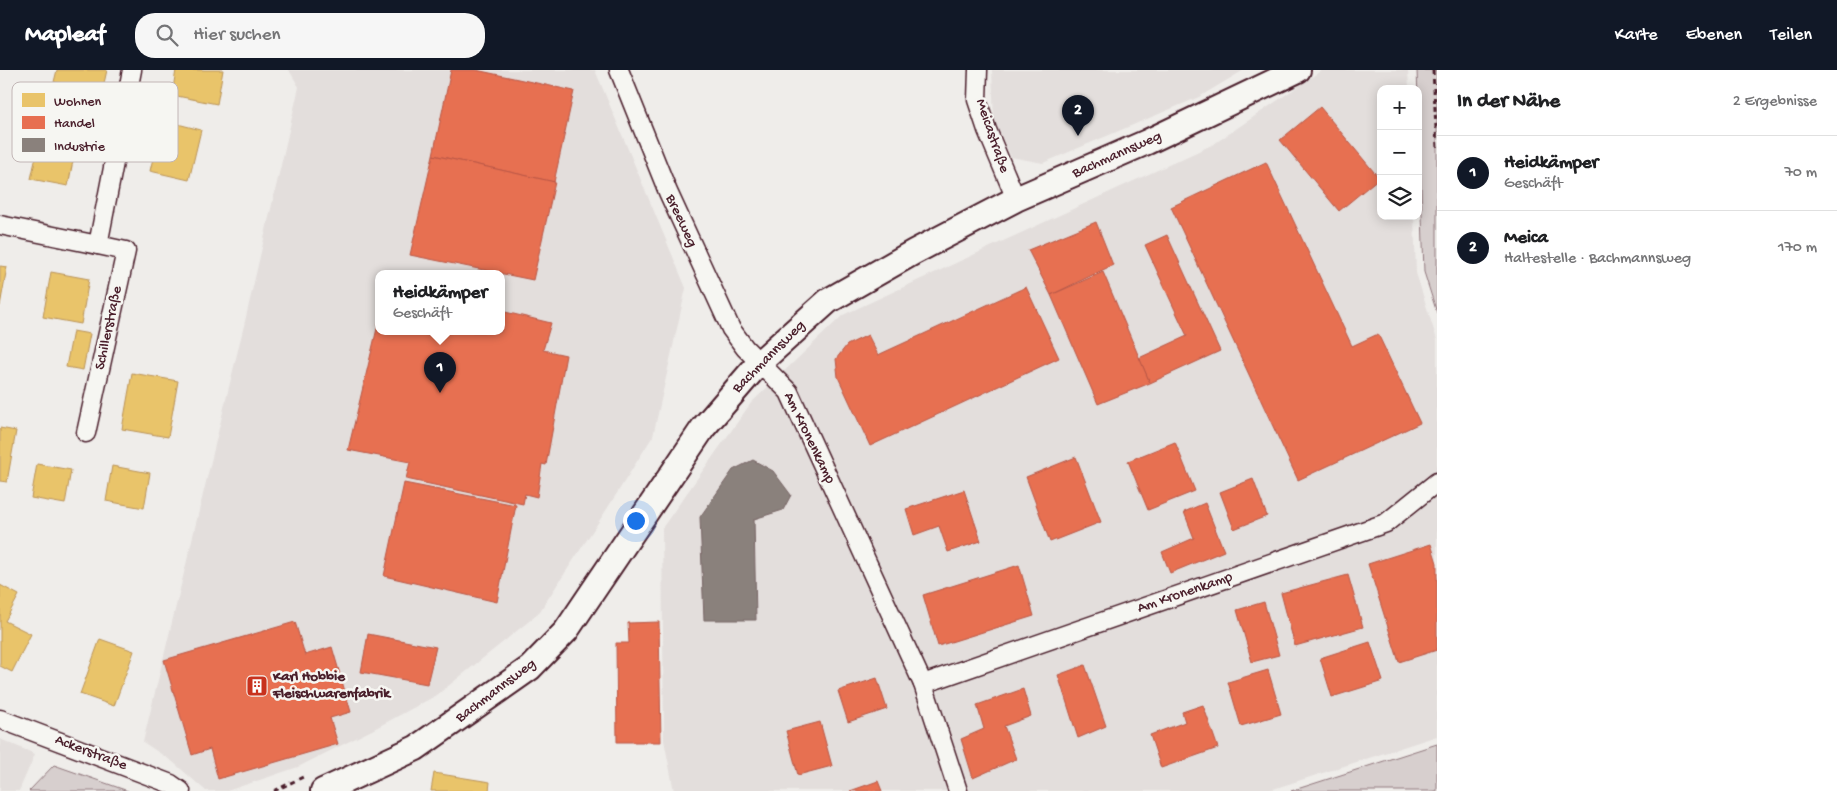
<!DOCTYPE html>
<html lang="de">
<meta charset="utf-8">
<style>
:root{--surface:#fff;--page:#f6f6f6;--text:#202124;--muted:#757577;--line:#e0e0e0;--accent:#111827}
body{margin:0;font-family:"Gochi Hand",sans-serif;background:var(--page);color:var(--text)}
.controls{position:absolute;right:15px;top:15px;display:grid;overflow:hidden;border-radius:10px;box-shadow:0 2px 12px #0003}
.controls button{width:45px;height:45px;display:grid;place-items:center;padding:0;border:0;border-bottom:1px solid var(--line);background:var(--surface);color:var(--text);font:25px sans-serif}
.you{position:absolute;left:635px;top:450px;width:18px;height:18px;margin:-12px;border:4px solid #fff;border-radius:50%;background:#1a73e8;box-shadow:0 0 0 8px #1a73e833}
.badge{display:grid;place-items:center;width:32px;height:32px;border-radius:50%;background:var(--accent);color:#fff;font-size:16px;font-weight:700}
.pin{position:absolute;translate:-50% -41px;filter:drop-shadow(0 1px 2px #0008)}
.pin::after{content:'';position:absolute;top:26px;width:18px;height:15px;background:inherit;clip-path:polygon(0 0,100% 0,50% 100%)}
.popup{position:absolute;left:375px;top:200px;width:130px;height:65px;box-sizing:border-box;display:grid;place-content:center;border-radius:10px;background:var(--surface);filter:drop-shadow(0 1px 4px #0005);font-size:16px;white-space:nowrap;color:var(--muted)}
.popup b{font-size:19px;color:var(--text)}
.popup::after{content:'';position:absolute;left:50%;top:100%;margin-left:-10px;border:10px solid transparent;border-top-color:var(--surface)}
.list{margin:0;padding:0;list-style:none}
h2{display:flex;justify-content:space-between;align-items:center;height:65px;margin:0;padding:0 20px;font-size:21px}
h2 small{font-size:16px;font-weight:400;color:var(--muted)}
.list li{display:grid;grid-template-columns:32px 1fr auto;gap:15px;align-items:center;box-sizing:border-box;height:75px;padding:0 20px;border-top:1px solid var(--line)}
.list b{display:block;font-size:19px;white-space:nowrap}
.list p{margin:0;font-size:16px;white-space:nowrap;color:var(--muted)}
.list em{font-size:16px;font-style:normal;color:var(--muted)}
.icon{flex:none;width:28px;height:28px;fill:none;stroke:currentColor;stroke-width:2;stroke-linecap:round;stroke-linejoin:round}
.map{position:relative;flex:none;width:1437px;height:721px;overflow:hidden}
header{display:flex;align-items:center;gap:30px;box-sizing:border-box;height:70px;padding:0 25px;background:var(--accent);color:#fff}
header strong{font-size:24px}
nav{display:flex;gap:28px;margin-inline-start:auto;font-size:18px}
.search{width:350px;height:45px;background:var(--page);display:flex;align-items:center;gap:12px;box-sizing:border-box;padding:0 18px;border-radius:20px;color:var(--muted);font-size:19px}
main{display:flex}
aside{flex:1;background:var(--surface)}
.map>svg:first-child{display:block}
.built{fill:#e3dedc;fill-rule:evenodd}
.green{fill:#d7cfce;stroke:#90777c}
.homes{fill:#e9c46a;stroke:#b99257}
.shops{fill:#e76f51;stroke:#b85746}
.industry{fill:#8a817c;stroke:#776464}
.lines{fill:none;stroke-linecap:round;stroke-linejoin:round}
.street-casing{stroke:#4a1f2b;stroke-width:21}
.secondary-casing{stroke:#4a1f2b;stroke-width:28}
.path{stroke:#4a1f2b;stroke-width:3;stroke-dasharray:5 4;stroke-linecap:butt}
.street{stroke:#f6f6f2;stroke-width:18}
.secondary{stroke:#f6f6f2;stroke-width:24}
.labels{text-anchor:middle;dominant-baseline:central;stroke-width:5;stroke-linejoin:round;paint-order:stroke}
.street-label{font-size:15px;fill:#4a1f2b;stroke:#f6f6f2}
.poi-label{font-size:15px;font-weight:bold;fill:#4a1f2b;stroke:#f6f6f2;text-anchor:start}
.key{fill:#f6f6f2;stroke:#c2b6b6;stroke-width:1}
.key-label{font-size:14px;fill:#4a1f2b}
</style>
<header>
<strong>Mapleaf</strong>
<div class="search"><svg class="icon" aria-label="search" viewBox="0 0 24 24"><circle cx="10" cy="10" r="6"/><path d="M15 15l6 6"/></svg>Hier suchen</div>
<nav><a>Karte</a><a>Ebenen</a><a>Teilen</a></nav>
</header>
<main>
<div class="map">
<svg width="1437" height="721" viewBox="0 0 1437 721">
<rect width="100%" height="100%" fill="#efedea"/>
<filter id="ink" filterUnits="userSpaceOnUse"><feTurbulence type="fractalNoise" baseFrequency=".02" numOctaves="2"/><feDisplacementMap in="SourceGraphic" scale="10" xChannelSelector="R" yChannelSelector="G"/><feConvolveMatrix kernelMatrix="1 2 1 2 8 2 1 2 1" color-interpolation-filters="sRGB"/></filter>
<g filter="url(#ink)">
<!-- built -->
<g class="built">
<path d="M289 0H595L686 218 653 366 607 439 538 544 437 625 372 660 298 697 227 721H206L173 692 143 672 246 247 299 17ZM379 204H501V262H379Z"/>
<path d="M992 0H1244L1199 27 1043 93 1011 87 994 51Z"/>
<path d="M1322 0H1408L1409 19H1381V146H1414L1416 203 1437 270V666L1267 721H674L664 670 662 458 751 333 843 245 1214 74Z"/>
<path d="M0 669 35 684 19 721H0Z"/>
</g>
<!-- green -->
<g class="green">
<path d="M1417 0H1437V243L1424 202Z"/>
<path d="M1437 674V721H1291Z"/>
<path d="M54 695 128 721H29Z"/>
</g>
<!-- homes -->
<g class="homes">
<path d="M57 0H107L102 22 54 12Z"/>
<path d="M176 0H223L217 34 172 25Z"/>
<path d="M162 50 201 60 189 110 150 101Z"/>
<path d="M41 64 77 71 68 116 31 109Z"/>
<path d="M0 196 7 197 0 236Z"/>
<path d="M51 202 89 209 81 254 43 247Z"/>
<path d="M73 261 90 264 83 300 66 297Z"/>
<path d="M132 303 178 311 168 367 122 359Z"/>
<path d="M0 358 16 361 7 412 0 411Z"/>
<path d="M37 394 71 400 65 434 31 428Z"/>
<path d="M112 396 150 403 144 438 106 431Z"/>
<path d="M0 515 19 525 5 551 31 564 12 602 0 596Z"/>
<path d="M100 569 134 581 114 636 80 624Z"/>
<path d="M434 703 490 712 489 721H431Z"/>
</g>
<!-- shops -->
<g class="shops">
<path d="M451 0H476L574 21 554 112 433 85Z"/>
<path d="M1320 37 1379 108 1339 141 1280 70Z"/>
<path d="M433 85 555 112 533 210 410 185Z"/>
<path d="M1266 92 1352 276 1378 264 1420 353 1298 410 1171 137Z"/>
<path d="M1096 152 1113 195 1051 225 1028 180Z"/>
<path d="M1167 165 1220 281 1150 313 1139 288 1187 266 1145 175Z"/>
<path d="M1103 202 1150 313 1098 334 1051 225Z"/>
<path d="M1026 217 1059 288 870 376 838 307 836 289 847 275 868 265 878 285Z"/>
<path d="M501 241 551 253 543 280 566 285 546 395 542 394 537 427 525 424 523 434 406 409 410 392 348 380 379 250V262H501Z"/>
<path d="M1175 372 1195 421 1148 440 1128 391Z"/>
<path d="M1076 387 1101 452 1050 472 1026 407Z"/>
<path d="M1253 409 1267 446 1234 459 1220 422Z"/>
<path d="M404 413 516 435 497 532 384 506Z"/>
<path d="M964 420 981 471 948 482 939 456 914 465 906 439Z"/>
<path d="M1205 433 1224 481 1170 503 1162 482 1194 468 1184 442Z"/>
<path d="M1431 474 1437 493V580L1399 592 1368 494Z"/>
<path d="M1019 495 1034 546 938 576 923 525Z"/>
<path d="M1348 505 1363 557 1295 576 1281 523Z"/>
<path d="M1264 532 1279 585 1252 592 1237 540Z"/>
<path d="M295 552 305 585 332 577 351 642 330 648 338 674 218 709 210 679 192 685 164 590Z"/>
<path d="M659 552 661 672H617L616 573H629L628 553Z"/>
<path d="M368 564 436 577 427 614 361 602Z"/>
<path d="M1370 572 1383 611 1332 627 1320 588Z"/>
<path d="M1085 595 1106 656 1078 668 1058 605Z"/>
<path d="M1268 600 1281 644 1241 656 1228 612Z"/>
<path d="M877 608 887 639 848 652 838 621Z"/>
<path d="M1023 619 1031 646 1004 656 1016 689 973 708 961 669 984 659 977 635Z"/>
<path d="M1203 635 1218 678 1161 698 1150 665 1185 652 1182 642Z"/>
<path d="M820 652 832 696 798 705 786 661Z"/>
<path d="M878 711 882 721H850Z"/>
</g>
<!-- industry -->
<path class="industry" d="M753 390 773 401 791 425 783 440 754 449 756 550H704L700 447 733 400Z"/>
<g class="lines">
<!-- street casing -->
<g class="street-casing">
<g id="street">
<path d="M619 0 668 122 731 259 745 278 789 322 923 614 958 721"/>
<path d="M978 0 977 30 987 60 1016 129"/>
<path d="M0 155 98 175 132 0"/>
<path d="M86 363 126 181 98 175"/>
<path d="M923 614 1386 453 1437 412"/>
<path d="M0 649 171 714 181 721"/>
</g>
</g>
<!-- secondary casing -->
<g class="secondary-casing">
<path id="secondary" d="M323 721 416 678 530 598 566 561 703 358 759 293 828 231 914 182 1016 129 1147 72 1298 0"/>
</g>
<!-- path -->
<g class="path">
<path d="M1433 0 1437 78"/>
<path d="M274 721 305 706"/>
</g>
<!-- street -->
<use href="#street" class="street"/>
<!-- secondary -->
<use href="#secondary" class="secondary"/>
</g>
</g>
<!-- icons -->
<defs>
<g id="building-square" transform="scale(1.125)"><rect x="-9" y="-9" width="18" height="18" rx="4" fill="#c8321e" stroke="#f6f6f2"/><path d="M-4-6H4V6H1V3H-1V6H-4ZM-2.5-4.3h1.7v1.8h-1.7ZM.8-4.3h1.7v1.8H.8ZM-2.5-1h1.7V.8h-1.7ZM.8-1h1.7V.8H.8Z" fill="#fff"/></g>
</defs>
<g fill-rule="evenodd">
<use href="#building-square" x="257" y="616"/>
</g>
<g class="labels">
<!-- street labels -->
<g class="street-label">
<text transform="translate(992 66) rotate(71)">Meicastraße</text>
<text transform="translate(1117 85) rotate(-24)">Bachmannsweg</text>
<text transform="translate(681 151) rotate(65)">Breeweg</text>
<text transform="translate(109 258) rotate(-78)">Schillerstraße</text>
<text transform="translate(769 287) rotate(-45)">Bachmannsweg</text>
<text transform="translate(809 368) rotate(64)">Am Kronenkamp</text>
<text transform="translate(1185 523) rotate(-19)">Am Kronenkamp</text>
<text transform="translate(496 621) rotate(-37)">Bachmannsweg</text>
<text transform="translate(91 683) rotate(21)">Ackerstraße</text>
</g>
<!-- poi labels -->
<g class="poi-label">
<text x="273" y="607">Karl Hobbie<tspan x="273" dy="17">Fleischwarenfabrik</tspan></text>
</g>
</g>
<!-- legend -->
<rect x="12" y="12" width="166" height="80" rx="8" class="key"/>
<rect x="22" y="23" width="23" height="14" fill="#e9c46a"/>
<rect x="22" y="46" width="23" height="13" fill="#e76f51"/>
<rect x="22" y="68" width="23" height="14" fill="#8a817c"/>
<g class="key-label">
<text x="54" y="35">Wohnen</text>
<text x="54" y="57">Handel</text>
<text x="54" y="80">Industrie</text>
</g>
</svg>
<div class="controls">
<button>+</button>
<button>−</button>
<button><svg class="icon" aria-label="layers" viewBox="0 0 24 24"><path d="M12 4l9 5-9 5-9-5zM3 14l9 5 9-5"/></svg></button>
</div>
<div class="you"></div>
<div class="pin badge" style="left:440px;top:323px">1</div>
<div class="popup"><b>Heidkämper</b>Geschäft</div>
<div class="pin badge" style="left:1078px;top:66px">2</div>
</div>
<aside>
<h2>In der Nähe<small>2 Ergebnisse</small></h2>
<ul class="list">
<li><span class="badge">1</span><div><b>Heidkämper</b><p>Geschäft</p></div><em>70 m</em></li>
<li><span class="badge">2</span><div><b>Meica</b><p>Haltestelle · Bachmannsweg</p></div><em>170 m</em></li>
</ul>
</aside>
</main>
